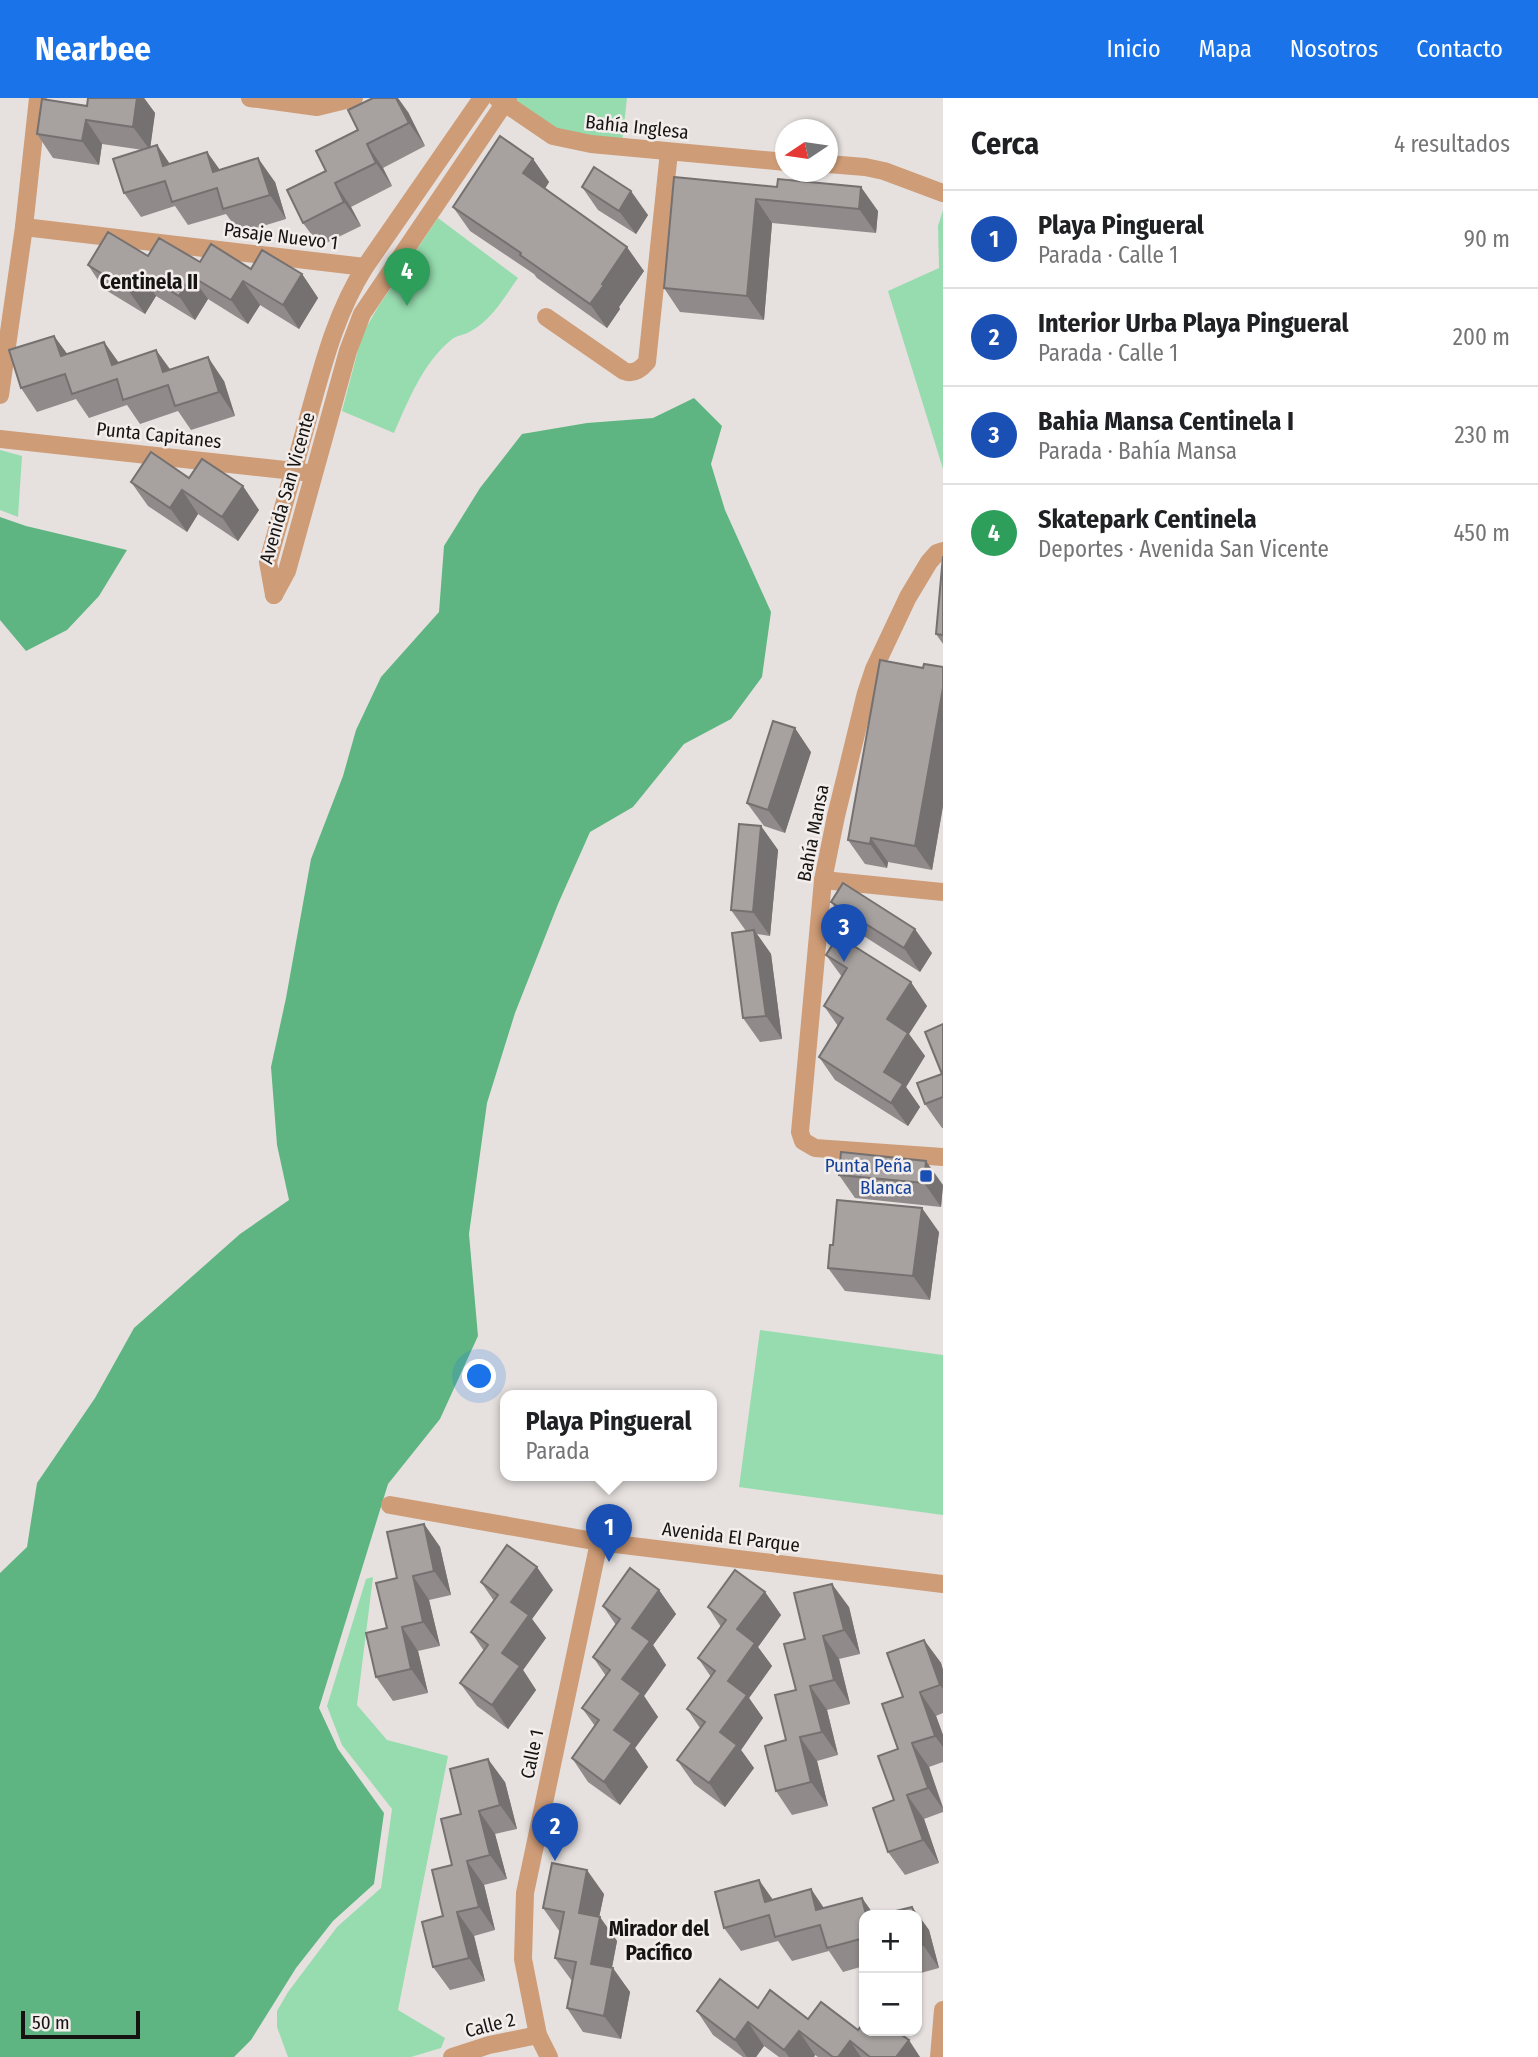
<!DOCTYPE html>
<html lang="es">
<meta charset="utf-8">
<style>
:root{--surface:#fff;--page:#f6f6f6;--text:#202124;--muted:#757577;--line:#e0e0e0;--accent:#1a73e8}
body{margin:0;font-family:"Fira Sans Condensed",sans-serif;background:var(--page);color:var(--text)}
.controls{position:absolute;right:21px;bottom:21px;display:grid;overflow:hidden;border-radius:14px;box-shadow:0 2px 5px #0004}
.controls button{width:63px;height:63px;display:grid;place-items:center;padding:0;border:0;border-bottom:2px solid var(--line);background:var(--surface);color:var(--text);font:35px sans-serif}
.compass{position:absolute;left:775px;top:21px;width:63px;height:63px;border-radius:50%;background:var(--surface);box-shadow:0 2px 5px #0004;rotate:257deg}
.scale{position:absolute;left:21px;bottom:18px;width:119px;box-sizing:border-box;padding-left:7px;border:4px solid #151413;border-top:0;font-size:19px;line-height:24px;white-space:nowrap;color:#151413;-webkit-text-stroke:5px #f3eeec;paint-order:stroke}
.you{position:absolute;left:480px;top:1279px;width:24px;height:24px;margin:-18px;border:5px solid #fff;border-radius:50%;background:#1a73e8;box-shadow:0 0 0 10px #1a73e833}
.badge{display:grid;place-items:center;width:46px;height:46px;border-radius:50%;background:var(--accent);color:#fff;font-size:23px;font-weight:700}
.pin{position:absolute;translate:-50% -58px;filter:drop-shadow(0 2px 4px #0008)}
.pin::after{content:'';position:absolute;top:37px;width:24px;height:21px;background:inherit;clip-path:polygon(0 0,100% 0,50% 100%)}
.popup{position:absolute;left:500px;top:1292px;width:217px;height:91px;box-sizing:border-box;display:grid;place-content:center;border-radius:14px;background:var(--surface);filter:drop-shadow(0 2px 5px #0005);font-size:23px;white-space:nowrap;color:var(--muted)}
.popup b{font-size:26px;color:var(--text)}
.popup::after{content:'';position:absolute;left:50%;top:100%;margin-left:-14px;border:14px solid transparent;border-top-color:var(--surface)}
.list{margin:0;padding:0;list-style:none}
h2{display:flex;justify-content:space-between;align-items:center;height:91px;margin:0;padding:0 28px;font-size:30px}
h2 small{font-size:23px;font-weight:400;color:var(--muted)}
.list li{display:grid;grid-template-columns:46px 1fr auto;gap:21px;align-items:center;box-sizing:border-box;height:98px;padding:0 28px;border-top:2px solid var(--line)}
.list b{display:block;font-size:26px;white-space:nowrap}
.list p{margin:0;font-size:23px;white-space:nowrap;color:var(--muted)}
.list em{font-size:23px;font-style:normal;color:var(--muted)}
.map{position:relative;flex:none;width:943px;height:1959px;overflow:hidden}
header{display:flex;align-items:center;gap:42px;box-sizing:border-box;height:98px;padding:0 35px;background:var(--accent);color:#fff}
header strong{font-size:33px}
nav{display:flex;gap:38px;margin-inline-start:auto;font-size:24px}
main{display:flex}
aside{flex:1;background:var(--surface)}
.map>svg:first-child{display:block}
.green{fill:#97dcaf}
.forest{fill:#5fb581}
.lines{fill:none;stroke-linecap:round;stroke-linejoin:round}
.minor{stroke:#ce9c77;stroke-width:18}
.wall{fill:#908b8a}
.shaded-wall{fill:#757170}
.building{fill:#a7a2a0;stroke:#757170;stroke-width:2}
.transit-dot{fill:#1a4fb4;stroke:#f3eeec;stroke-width:2.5}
.labels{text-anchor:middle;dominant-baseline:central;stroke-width:5;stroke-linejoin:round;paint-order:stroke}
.street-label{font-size:19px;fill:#151413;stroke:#f3eeec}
.transit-label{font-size:19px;fill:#164399;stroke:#f3eeec;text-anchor:end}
.neighbourhood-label{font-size:21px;font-weight:bold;fill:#151413;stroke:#f3eeec}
</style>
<header>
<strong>Nearbee</strong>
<nav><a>Inicio</a><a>Mapa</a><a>Nosotros</a><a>Contacto</a></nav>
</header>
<main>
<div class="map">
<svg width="943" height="1959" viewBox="0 0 943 1959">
<rect width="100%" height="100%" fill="#e6e1df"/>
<!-- green -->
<g class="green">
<path d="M516 0H627L622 45 554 36 512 6Z"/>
<path d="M943 112V371L888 193 939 170 938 128Z"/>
<path d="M438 120 518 180C505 198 492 222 471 233 465 237 457 237 451 242 423 265 408 303 394 335L342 313 362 237 378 209Z"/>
<path d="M0 352 22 358 18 419 0 412Z"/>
<path d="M760 1232 943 1257V1417L739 1389Z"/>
<path d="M373 1479 357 1607 387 1642 448 1658 398 1912 445 1940 441 1950 411 1959H288L277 1929V1913L288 1894 337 1829 381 1790 392 1711 342 1647 327 1608 366 1481Z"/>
</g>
<!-- forest -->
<g class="forest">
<path d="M694 300 722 328 711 366 725 412 771 514 762 579 731 621 684 646 633 709 590 734 558 806 515 915 487 1005 469 1136 478 1238 440 1321 388 1386 319 1610 338 1651 384 1715 374 1786 333 1823 296 1870 251 1942 234 1959H0V1475L27 1449 37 1385 95 1300 134 1230 240 1136 289 1102 277 1047 271 969 286 900 311 761 343 678 356 632 381 579 439 514 444 448 480 390 522 336 587 325 653 320Z"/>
<path d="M0 419 26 428 127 452 99 498 67 532 26 553 0 522Z"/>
</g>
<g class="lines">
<!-- minor -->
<g class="minor">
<path d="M250 0 317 9 354 0"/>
<path d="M497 0 553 38 591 46 786 64"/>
<path d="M828 66 865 69 884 73 943 95"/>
<path d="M24 129 365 169"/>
<path d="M546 219 624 273C634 277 641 271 647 264L669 54"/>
<path d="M0 297 24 129 38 0"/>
<path d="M0 341 303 374"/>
<path d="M943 453 937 455 929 464 908 499 874 571 866 595 836 718 823 782 800 1034 803 1043 815 1050 943 1059"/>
<path d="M274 497 287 473 348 253 362 216 508 0"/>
<path d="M274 497 268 464C281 418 294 371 307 324 322 271 335 216 365 169L482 0"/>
<path d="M823 782 943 794"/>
<path d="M390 1407 599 1444 943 1486"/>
<path d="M452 1959 489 1947 538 1937"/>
<path d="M549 1959 538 1937 523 1861 525 1795 599 1444"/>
<path d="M939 1959 943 1912"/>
</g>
</g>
<!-- wall -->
<g class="wall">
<path d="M88 0H144L155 15 150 49 157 47 170 66 207 54 220 72 275 84 286 121 240 135 226 116 188 127 175 108 141 119 124 95 143 52 102 46 99 67 53 60 37 36 87 8Z"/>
<path d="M408 14 425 48 383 70 392 88 351 109 361 128 320 148 303 125 326 73Z"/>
<path d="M533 61 549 84 545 90 644 173 619 209 620 211 607 230 537 180 534 176 470 133 453 109Z"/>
<path d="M674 79 878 113 876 135 772 125 764 222 680 214 664 190Z"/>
<path d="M582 89 648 117 636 136 598 112Z"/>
<path d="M148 158 302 176 318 200 299 231 260 207 248 226 208 201 195 222 156 198 145 216 104 191 88 167Z"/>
<path d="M54 238 67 256 104 244 119 265 156 252 170 271 224 283 235 318 191 332 178 313 140 326 127 307 89 320 76 301 37 314 21 290Z"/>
<path d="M189 380 259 412 238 443 198 416 187 434 148 408 131 384Z"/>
<path d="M943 458V546L936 536Z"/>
<path d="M943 569V708L932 772 888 764 887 770 865 766 848 742 923 570Z"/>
<path d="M811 654 785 735 764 728 747 705Z"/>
<path d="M761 728 778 752 770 838 757 836 771 856 782 941 760 944 743 920 746 833 731 812Z"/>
<path d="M831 804 932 855 920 874 848 828Z"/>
<path d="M826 857 927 908 909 936 925 958 906 989 920 1009 908 1028 835 982 819 959 838 928 824 908 842 879Z"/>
<path d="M943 926V1030H942L925 1006 942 976Z"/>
<path d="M839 1077 943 1087 941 1109 855 1100Z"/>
<path d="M939 1134 930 1202 845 1193 828 1170Z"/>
<path d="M424 1426 440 1449 451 1497 429 1502 440 1548 418 1553 428 1595 393 1603 376 1579 397 1480Z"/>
<path d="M481 1484 553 1492 532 1521 546 1540 523 1572 536 1592 508 1631 477 1608 460 1585 484 1553 471 1534 494 1503Z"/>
<path d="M659 1492 676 1516 653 1547 666 1567 644 1598 658 1619 635 1650 648 1669 620 1707 588 1684 572 1660 595 1628 582 1610 606 1578 593 1559 616 1527 603 1508Z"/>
<path d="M765 1494 781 1517 758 1549 772 1568 749 1600 763 1620 741 1652 754 1670 725 1709 694 1686 677 1662 700 1630 687 1611 711 1579 698 1560 721 1529 708 1509Z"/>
<path d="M849 1509 860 1556 839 1561 850 1606 827 1612 838 1657 817 1663 828 1708 792 1717 776 1693 805 1541Z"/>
<path d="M924 1542 941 1565 943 1572V1615L936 1618 943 1637V1664L929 1669 943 1709V1714L924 1721 939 1765 905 1777 888 1754 903 1599Z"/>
<path d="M505 1684 517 1731 495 1736 507 1781 484 1787 495 1832 474 1838 485 1883 450 1892 433 1869 461 1716Z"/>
<path d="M811 1791 824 1810 862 1800 874 1817H864V1868L843 1874 829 1853 792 1863 778 1843 741 1853 724 1830 773 1801Z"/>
<path d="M604 1796 599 1819 617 1843 612 1870 630 1894 621 1941 583 1934 567 1910 572 1883 555 1860 560 1834 543 1810Z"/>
<path d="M912 1809 929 1832 939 1870 917 1876V1817Z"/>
<path d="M758 1910 858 1932 920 1959H818L815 1957 814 1959H779L764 1948 756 1959H743L713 1937 697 1913Z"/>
</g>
<!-- shaded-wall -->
<g class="shaded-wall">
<path d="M137 0H144L155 15 150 52 133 29Z"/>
<path d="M396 0H398L408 14 425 48 409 25Z"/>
<path d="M86 22 102 46 99 67 82 43Z"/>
<path d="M367 46 383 70 392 88 376 65Z"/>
<path d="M157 47 173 71 163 68Z"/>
<path d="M207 54 224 78 213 74Z"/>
<path d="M258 60 275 84 286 121 270 97Z"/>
<path d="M533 61 549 84 540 99 523 75Z"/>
<path d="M335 85 351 109 361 128 344 104Z"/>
<path d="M861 89 878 113 876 135 859 111Z"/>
<path d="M631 93 648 117 636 136 619 113Z"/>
<path d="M756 101 772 125 764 222 747 198Z"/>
<path d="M627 149 644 173 619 209 620 211 607 230 590 206 602 186Z"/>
<path d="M140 174 156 198 145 216 128 192Z"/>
<path d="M302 176 318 200 299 231 283 207Z"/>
<path d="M191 178 208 201 195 222 179 198Z"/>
<path d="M243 183 260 207 248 226 231 202Z"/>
<path d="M54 238 71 261 61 258Z"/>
<path d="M104 244 121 268 112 267Z"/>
<path d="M156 252 173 276 163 274Z"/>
<path d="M208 259 224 283 235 318 219 294Z"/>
<path d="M243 388 259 412 238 443 222 419Z"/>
<path d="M182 392 198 416 187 434 170 410Z"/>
<path d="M943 590V708L932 772 915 748Z"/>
<path d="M795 630 811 654 785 735 768 712Z"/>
<path d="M761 728 778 752 770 838 753 814Z"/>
<path d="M871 740 888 764 887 770 870 746Z"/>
<path d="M915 831 932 855 920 874 904 850Z"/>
<path d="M754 832 771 856 782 941 766 918Z"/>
<path d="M911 884 927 908 909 936 925 958 906 989 920 1009 908 1028 891 1005 884 974 887 921Z"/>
<path d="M926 1063 943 1087 941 1109 924 1085Z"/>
<path d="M922 1110 939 1134 930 1202 913 1178Z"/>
<path d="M424 1426 440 1449 451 1497 434 1473Z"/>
<path d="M537 1469 553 1492 532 1521 546 1540 523 1572 536 1592 508 1631 492 1607 511 1504Z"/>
<path d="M413 1478 429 1502 440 1548 423 1524Z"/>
<path d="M832 1486 849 1509 860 1556 844 1532Z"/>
<path d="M659 1492 676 1516 653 1547 666 1567 644 1598 658 1619 635 1650 648 1669 620 1707 604 1684 614 1632 622 1581 632 1530Z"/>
<path d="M765 1494 781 1517 758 1549 772 1568 749 1600 763 1620 741 1652 754 1670 725 1709 709 1685 720 1634 737 1531Z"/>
<path d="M402 1529 418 1553 428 1595 411 1571Z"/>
<path d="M823 1538 839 1561 850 1606 834 1582Z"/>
<path d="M924 1542 941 1565 943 1572V1591L940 1587Z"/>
<path d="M810 1588 827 1612 838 1657 822 1634Z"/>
<path d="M920 1594 936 1618 943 1637V1649L935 1638Z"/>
<path d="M800 1639 817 1663 828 1708 811 1684Z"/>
<path d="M912 1645 929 1669 943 1711 928 1690Z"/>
<path d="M488 1661 505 1684 517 1731 500 1707Z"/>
<path d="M907 1697 924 1721 939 1765 923 1742Z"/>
<path d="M479 1713 495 1736 507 1781 490 1757Z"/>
<path d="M467 1763 484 1787 495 1832 479 1809Z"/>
<path d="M587 1772 604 1796 595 1839 579 1815Z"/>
<path d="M759 1782 776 1806 765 1804Z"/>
<path d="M811 1791 827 1815 816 1812Z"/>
<path d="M862 1800 874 1817H866Z"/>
<path d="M912 1809 929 1832 939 1870 923 1847 917 1825V1817H915Z"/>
<path d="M457 1814 474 1838 485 1883 469 1860Z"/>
<path d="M600 1819 617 1843 608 1889 591 1866Z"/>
<path d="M613 1870 630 1894 621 1941 604 1918Z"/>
<path d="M748 1924 764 1948 756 1959H747L735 1942Z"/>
<path d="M799 1933 815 1957 814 1959H789L784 1952Z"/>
<path d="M909 1942 920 1959H896Z"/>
<path d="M850 1943 861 1959H838Z"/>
</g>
<!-- building -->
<g class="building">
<path d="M88 0H137L133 29 86 22 82 43 37 36 42 1 87 8Z"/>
<path d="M373 0H396L409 25 367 46 376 65 335 85 344 104 303 125 287 92 326 73 316 53 358 32 348 12Z"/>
<path d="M500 38 533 61 523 75 627 149 602 186 604 187 590 206 520 157 521 155 453 109Z"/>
<path d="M157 47 163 68 207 54 213 74 258 60 270 97 223 111 217 90 172 104 165 83 124 95 113 61Z"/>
<path d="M594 69 631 93 619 113 582 89Z"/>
<path d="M674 79 777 89 778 81 861 89 859 111 756 101 747 198 664 190Z"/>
<path d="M108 134 148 158 159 140 200 164 211 146 251 171 262 152 302 176 283 207 243 183 231 202 191 178 179 198 140 174 128 192 88 167Z"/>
<path d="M54 238 61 258 104 244 112 267 156 252 163 274 208 259 219 294 175 308 168 287 123 302 117 281 72 296 65 276 21 290 9 252Z"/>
<path d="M151 354 189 380 202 361 243 388 222 419 182 392 170 410 131 384Z"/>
<path d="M943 458V537L936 536Z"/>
<path d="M880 562 923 570 924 566 943 569V590L915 748 871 740 870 746 848 742Z"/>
<path d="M773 623 795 630 768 712 747 705Z"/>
<path d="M739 726 761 728 753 814 731 812Z"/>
<path d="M843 785 915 831 904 850 831 804Z"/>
<path d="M754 832 766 918 743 920 732 835Z"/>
<path d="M838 838 911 884 887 921 908 935 884 974 903 986 891 1005 819 959 843 920 824 908 847 870 826 857Z"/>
<path d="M943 926V999L925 1006 917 985 942 976 925 934Z"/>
<path d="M841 1054 926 1063 924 1085 839 1077Z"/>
<path d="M837 1102 922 1110 913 1178 828 1170 830 1147H833Z"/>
<path d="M424 1426 434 1473 413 1478 423 1524 402 1529 411 1571 376 1579 366 1535 387 1530 376 1485 397 1480 387 1434Z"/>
<path d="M507 1447 537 1469 511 1504 529 1517 502 1555 520 1568 492 1607 460 1585 488 1547 471 1534 498 1497 481 1484Z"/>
<path d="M630 1470 659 1492 632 1530 650 1543 622 1581 641 1595 614 1632 632 1645 604 1684 572 1660 599 1622 582 1610 610 1572 593 1559 620 1521 603 1508Z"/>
<path d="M735 1472 765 1494 737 1531 755 1545 728 1583 747 1597 720 1634 737 1647 709 1685 677 1662 705 1624 687 1611 715 1573 698 1560 726 1522 708 1509Z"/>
<path d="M832 1486 844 1532 823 1538 834 1582 810 1588 822 1634 800 1639 811 1684 776 1693 765 1648 786 1642 775 1597 796 1592 784 1546 805 1541 794 1495Z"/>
<path d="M924 1542 940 1587 920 1594 935 1638 912 1645 928 1690 907 1697 923 1742 888 1754 873 1710 894 1702 878 1658 898 1651 882 1606 903 1599 887 1555Z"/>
<path d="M488 1661 500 1707 479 1713 490 1757 467 1763 479 1809 457 1814 469 1860 433 1869 422 1824 443 1818 432 1772 452 1767 441 1721 461 1716 450 1671Z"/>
<path d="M552 1765 587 1772 579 1815 600 1819 591 1866 613 1870 604 1918 567 1910 576 1864 555 1860 564 1814 543 1810Z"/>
<path d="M759 1782 765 1804 811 1791 816 1812 862 1800 866 1817H864V1840L827 1850 820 1827 775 1839 769 1817 724 1830 715 1794Z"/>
<path d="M912 1809 915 1817H880Z"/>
<path d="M917 1825 923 1847 917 1848Z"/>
<path d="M720 1881 758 1910 770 1892 808 1921 821 1904 858 1932 864 1924V1933H896L909 1942 896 1959H870L850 1943 838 1959H833L799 1933 784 1952 748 1924 735 1942 697 1913Z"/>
</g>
<!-- markers -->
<rect class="transit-dot" x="919" y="1071" width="14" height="14" rx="3.5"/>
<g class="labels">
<!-- street labels -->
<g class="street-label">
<text transform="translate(637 29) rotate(6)">Bahía Inglesa</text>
<text transform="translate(281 138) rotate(7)">Pasaje Nuevo 1</text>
<text transform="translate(159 337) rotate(6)">Punta Capitanes</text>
<text transform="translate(287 390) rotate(-74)">Avenida San Vicente</text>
<text transform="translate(813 735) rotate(-79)">Bahía Mansa</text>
<text transform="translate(731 1439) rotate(7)">Avenida El Parque</text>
<text transform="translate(532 1656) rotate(-78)">Calle 1</text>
<text transform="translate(490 1927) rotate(-14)">Calle 2</text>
</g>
<!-- transit labels -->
<g class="transit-label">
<text x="912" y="1067">Punta Peña<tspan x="912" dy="22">Blanca</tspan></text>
</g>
<!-- neighbourhood labels -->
<g class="neighbourhood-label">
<text x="149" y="184">Centinela II</text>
<text x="659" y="1831">Mirador del<tspan x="659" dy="24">Pacífico</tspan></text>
</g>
</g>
</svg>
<div class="controls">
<button>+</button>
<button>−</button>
</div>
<svg class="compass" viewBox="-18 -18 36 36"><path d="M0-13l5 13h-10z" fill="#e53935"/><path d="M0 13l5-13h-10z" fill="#757577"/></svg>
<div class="scale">50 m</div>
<div class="you"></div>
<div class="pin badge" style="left:609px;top:1464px;background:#1a4fb4">1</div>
<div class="popup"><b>Playa Pingueral</b>Parada</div>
<div class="pin badge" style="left:555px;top:1763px;background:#1a4fb4">2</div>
<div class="pin badge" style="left:844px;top:864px;background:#1a4fb4">3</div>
<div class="pin badge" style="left:407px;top:208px;background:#2e9e5b">4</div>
</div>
<aside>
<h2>Cerca<small>4 resultados</small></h2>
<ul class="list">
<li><span class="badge" style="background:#1a4fb4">1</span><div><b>Playa Pingueral</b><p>Parada · Calle 1</p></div><em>90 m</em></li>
<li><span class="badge" style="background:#1a4fb4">2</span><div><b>Interior Urba Playa Pingueral</b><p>Parada · Calle 1</p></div><em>200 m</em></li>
<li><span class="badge" style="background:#1a4fb4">3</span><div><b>Bahia Mansa Centinela I</b><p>Parada · Bahía Mansa</p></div><em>230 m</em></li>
<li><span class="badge" style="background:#2e9e5b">4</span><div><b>Skatepark Centinela</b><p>Deportes · Avenida San Vicente</p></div><em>450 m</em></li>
</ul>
</aside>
</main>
